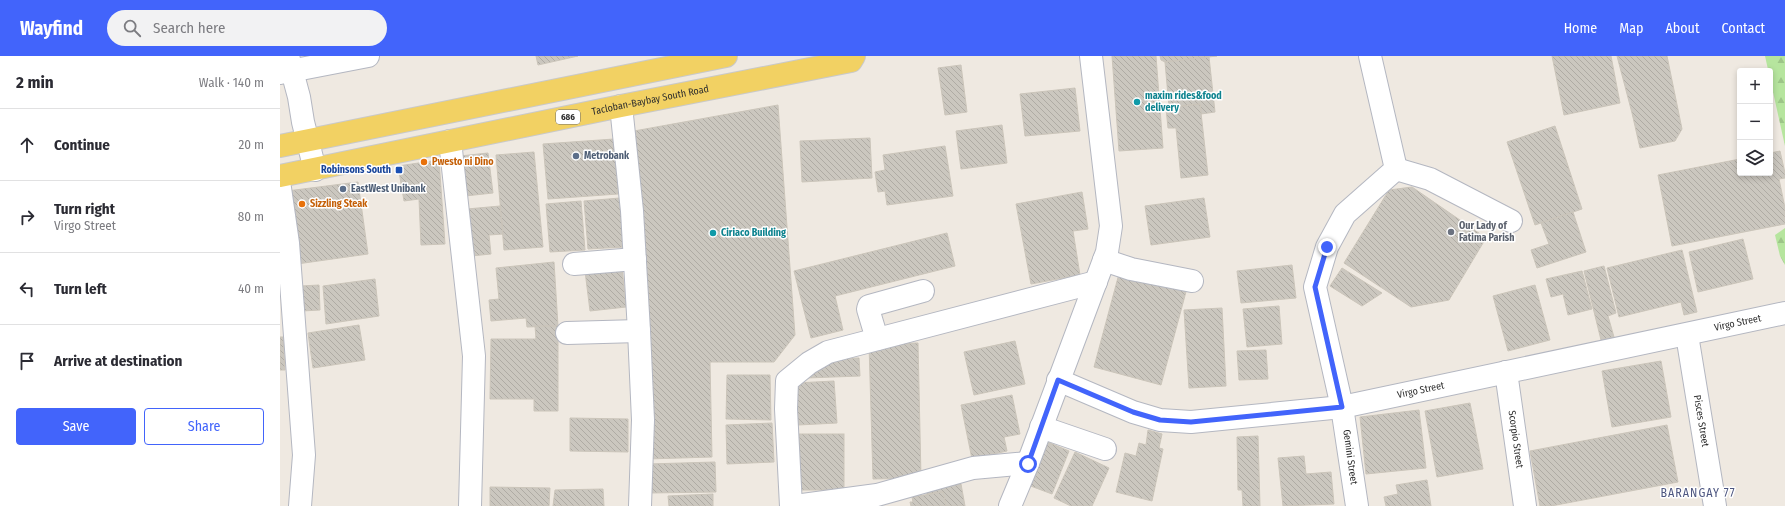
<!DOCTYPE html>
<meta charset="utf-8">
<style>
:root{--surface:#fff;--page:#f2f2f3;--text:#2b2b33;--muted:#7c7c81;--line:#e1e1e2;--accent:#4264fb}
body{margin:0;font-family:"Fira Sans Condensed",sans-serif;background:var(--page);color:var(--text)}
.controls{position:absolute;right:12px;top:12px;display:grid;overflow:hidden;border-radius:4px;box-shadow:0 2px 6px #0003}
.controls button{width:36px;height:36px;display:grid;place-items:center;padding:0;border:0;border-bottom:1px solid var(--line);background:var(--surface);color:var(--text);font:20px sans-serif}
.stop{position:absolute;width:12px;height:12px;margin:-9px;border:3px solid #4264fb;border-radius:50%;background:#fff}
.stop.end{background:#4264fb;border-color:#fff;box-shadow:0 1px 4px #0008}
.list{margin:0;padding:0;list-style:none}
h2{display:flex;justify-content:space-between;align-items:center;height:52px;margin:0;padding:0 16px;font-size:17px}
h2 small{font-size:13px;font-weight:400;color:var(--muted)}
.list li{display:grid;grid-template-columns:26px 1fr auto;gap:12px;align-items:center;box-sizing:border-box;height:72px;padding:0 16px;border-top:1px solid var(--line)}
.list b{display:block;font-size:15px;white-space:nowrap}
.list p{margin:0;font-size:13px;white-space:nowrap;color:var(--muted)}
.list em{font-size:13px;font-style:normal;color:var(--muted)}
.actions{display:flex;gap:8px;padding:12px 16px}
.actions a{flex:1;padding:9px 0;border:1px solid var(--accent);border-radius:4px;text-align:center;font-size:14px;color:var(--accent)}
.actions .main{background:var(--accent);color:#fff}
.icon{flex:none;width:22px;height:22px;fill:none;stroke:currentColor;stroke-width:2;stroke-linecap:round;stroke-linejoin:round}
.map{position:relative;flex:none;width:1505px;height:450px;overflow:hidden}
header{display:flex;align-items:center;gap:24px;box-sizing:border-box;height:56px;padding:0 20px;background:var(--accent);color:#fff}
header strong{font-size:19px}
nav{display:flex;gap:22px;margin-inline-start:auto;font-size:14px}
.search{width:280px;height:36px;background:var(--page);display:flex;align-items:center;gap:10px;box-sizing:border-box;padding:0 14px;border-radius:22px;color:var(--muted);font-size:15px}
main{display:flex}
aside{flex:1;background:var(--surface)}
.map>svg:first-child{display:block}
.forest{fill:url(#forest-firs)}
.building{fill:url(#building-back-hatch);stroke:#cbc5ba}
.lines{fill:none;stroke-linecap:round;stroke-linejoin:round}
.minor-casing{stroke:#b4b7c1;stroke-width:24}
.major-casing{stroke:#c9c9c9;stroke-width:24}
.minor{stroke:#fff;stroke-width:22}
.major{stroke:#f2d163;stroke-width:22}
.route{stroke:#4264fb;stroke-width:5}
.culture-dot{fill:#0f9aa8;stroke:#fff;stroke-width:1.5}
.service-dot{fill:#5c6f8a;stroke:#fff;stroke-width:1.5}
.food-dot{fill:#e8710a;stroke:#fff;stroke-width:1.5}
.transit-dot{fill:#1a4fb4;stroke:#fff;stroke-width:1.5}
.worship-dot{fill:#6b7280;stroke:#fff;stroke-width:1.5}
.labels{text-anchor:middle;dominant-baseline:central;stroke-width:3;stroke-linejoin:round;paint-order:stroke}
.shield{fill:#fff;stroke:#6d6d6d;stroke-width:1}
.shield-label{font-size:9px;font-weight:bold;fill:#2e2e2e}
.culture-label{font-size:10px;font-weight:bold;fill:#0d838f;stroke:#fff;text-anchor:start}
.street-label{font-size:10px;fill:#2e2e2e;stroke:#fff}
.service-label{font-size:10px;font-weight:bold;fill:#4e5e75;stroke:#fff;text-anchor:start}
.food-label{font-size:10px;font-weight:bold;fill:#c56008;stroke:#fff;text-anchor:start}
.transit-label{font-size:10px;font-weight:bold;fill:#164399;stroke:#fff;text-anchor:end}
.worship-label{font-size:10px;font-weight:bold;fill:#5b616d;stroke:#fff;text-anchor:start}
.quarter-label{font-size:12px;letter-spacing:1px;fill:#4d5680;stroke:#fff}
</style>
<header>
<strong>Wayfind</strong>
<div class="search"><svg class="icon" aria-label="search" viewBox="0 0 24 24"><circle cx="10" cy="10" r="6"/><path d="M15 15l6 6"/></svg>Search here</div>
<nav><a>Home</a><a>Map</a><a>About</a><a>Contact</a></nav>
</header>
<main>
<aside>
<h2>2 min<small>Walk · 140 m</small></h2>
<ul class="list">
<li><svg class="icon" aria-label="ahead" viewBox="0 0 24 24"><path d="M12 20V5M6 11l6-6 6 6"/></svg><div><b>Continue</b></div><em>20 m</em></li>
<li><svg class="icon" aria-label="right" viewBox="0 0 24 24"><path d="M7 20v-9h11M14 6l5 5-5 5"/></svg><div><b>Turn right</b><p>Virgo Street</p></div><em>80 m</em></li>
<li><svg class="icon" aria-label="left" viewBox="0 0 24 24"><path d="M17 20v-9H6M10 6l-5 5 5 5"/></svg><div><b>Turn left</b></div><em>40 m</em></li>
<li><svg class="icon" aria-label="arrive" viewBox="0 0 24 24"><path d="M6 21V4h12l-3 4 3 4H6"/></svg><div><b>Arrive at destination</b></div></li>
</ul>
<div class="actions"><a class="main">Save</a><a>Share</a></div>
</aside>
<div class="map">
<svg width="1505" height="450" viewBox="0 0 1505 450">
<defs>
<pattern id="forest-firs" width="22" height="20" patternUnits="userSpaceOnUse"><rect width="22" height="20" fill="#b6e59e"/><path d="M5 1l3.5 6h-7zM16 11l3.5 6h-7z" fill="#9dc588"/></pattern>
<pattern id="building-back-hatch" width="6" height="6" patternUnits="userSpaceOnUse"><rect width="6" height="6" fill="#cbc7bf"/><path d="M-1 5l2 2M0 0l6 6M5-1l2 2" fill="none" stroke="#afaba4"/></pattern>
</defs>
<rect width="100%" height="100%" fill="#efe9e1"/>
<!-- forest -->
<g class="forest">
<path d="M1485 0H1505V90Z"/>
<path d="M1505 172V209L1500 200 1495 179Z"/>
</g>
<!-- building -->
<g class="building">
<path d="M256 0H298L258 9Z"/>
<path d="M832 0H876L883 92 839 95Z"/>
<path d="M880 0H937L885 6 881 4Z"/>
<path d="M1272 0H1331L1340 47 1284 59Z"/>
<path d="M1337 0H1387L1402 73 1395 85 1360 92 1352 57Z"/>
<path d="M929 1 935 56 921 58 920 48 889 51 885 6Z"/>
<path d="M681 9 687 56 665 59 658 12Z"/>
<path d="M795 32 800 75 745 80 740 38Z"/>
<path d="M920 48 928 119 901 122 896 72H888L886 52Z"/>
<path d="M498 49 515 279 494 306H430L432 401 367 403 354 75Z"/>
<path d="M722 69 727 107 681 113 676 75Z"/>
<path d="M1275 70 1302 153 1255 169 1227 86Z"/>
<path d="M590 82 592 122 522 126 520 85Z"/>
<path d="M334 83 338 138 268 143 263 88Z"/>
<path d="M665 90 673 140 607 149 605 135 598 136 595 116 605 114 603 99Z"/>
<path d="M1500 95 1505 117V122L1499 123 1505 152V168L1392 190 1378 119 1460 103V117H1490V97Z"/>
<path d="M254 96 263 191 224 194 216 99Z"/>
<path d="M208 97 213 137 185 140 180 100Z"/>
<path d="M159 104 165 188 141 189 139 143 124 145 118 110Z"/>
<path d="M78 126 88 198 17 208 7 135Z"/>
<path d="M1132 131 1206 182 1169 244 1131 251 1064 207 1109 134Z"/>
<path d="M802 136 808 173 793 175 800 219 751 228 736 148Z"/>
<path d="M340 142 344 191 308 193 304 145Z"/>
<path d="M924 142 930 181 871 189 865 150Z"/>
<path d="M301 145 305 194 270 196 266 148Z"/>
<path d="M220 150 223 178 209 179 211 198 191 200 187 153Z"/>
<path d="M1293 156 1306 196 1257 212 1251 194 1269 188 1261 167Z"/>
<path d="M667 177 675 210 555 240 563 274 531 282 514 215Z"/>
<path d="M1463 183 1473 223 1418 236 1409 196Z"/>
<path d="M1402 194 1417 256 1404 259 1401 246 1339 261 1327 212Z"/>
<path d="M274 206 278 270 247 271 246 262 211 265 209 244 219 243 216 212Z"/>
<path d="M1012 209 1016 242 961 247 957 215Z"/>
<path d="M1324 210 1336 257 1328 260 1334 281 1321 284 1304 215Z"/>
<path d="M342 211 346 251 310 255 305 215Z"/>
<path d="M1062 212 1102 237 1082 250 1050 230Z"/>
<path d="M840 214 907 232 881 329 814 311Z"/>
<path d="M1302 215 1312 253 1288 259 1283 238 1271 241 1266 223Z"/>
<path d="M95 223 99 260 46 268 43 230Z"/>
<path d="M39 229 40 254 22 255 21 230Z"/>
<path d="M1255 229 1270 284 1228 295 1213 240Z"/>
<path d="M999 250 1002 288 967 291 963 253Z"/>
<path d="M942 252 946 330 909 332 904 254Z"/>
<path d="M79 269 85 304 33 312 28 277Z"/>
<path d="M255 270H278V355H254V343H210L211 283H256Z"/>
<path d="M0 281H3L5 314H0Z"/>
<path d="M735 285 745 328 694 339 684 296Z"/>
<path d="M638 287 641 422 593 423 589 288Z"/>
<path d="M986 294 988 323 959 324 957 295Z"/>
<path d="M579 302 580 320 526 322 541 303Z"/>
<path d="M1381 305 1391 361 1332 371 1322 315Z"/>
<path d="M447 319H490L491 364 446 363Z"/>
<path d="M554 325 557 367 518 369 516 327Z"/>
<path d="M732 339 740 378 724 381 727 395 692 403 681 349Z"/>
<path d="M1190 347 1203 413 1157 421 1145 355Z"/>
<path d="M1139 354 1146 412 1086 418 1080 361Z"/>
<path d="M290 362 348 363V396L290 395Z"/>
<path d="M492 367 494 406 447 408 446 369Z"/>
<path d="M1387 369 1398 426 1271 450H1260L1250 395Z"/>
<path d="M868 374 882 378 879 392 883 393 872 445 836 436 845 397 856 400 859 387 866 389Z"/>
<rect x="519" y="378" width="45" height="56"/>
<path d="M978 380 980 450H963L962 434H958L957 381Z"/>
<path d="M765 385 789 395 772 438 748 429Z"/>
<path d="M795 396 829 412 812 450H791L774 442Z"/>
<path d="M1024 400 1026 418 1051 416 1054 448 1003 450 998 402Z"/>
<path d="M435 406 436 436 369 437 368 408Z"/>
<path d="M1147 424 1151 450H1106L1104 441 1118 438 1116 429Z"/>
<path d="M681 428 685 450H666L663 436 647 438 646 434Z"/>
<path d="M210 431 270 432 269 450H210Z"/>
<path d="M323 433 324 450H273L275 434Z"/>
<path d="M663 436 666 450H631L630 446H633L632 441Z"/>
<path d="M433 438V450H389L388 440Z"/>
</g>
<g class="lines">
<!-- minor casing -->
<g class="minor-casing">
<g id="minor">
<path d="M8 0 19 41 23 66 35 114"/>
<path d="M0 17 88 0"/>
<path d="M341 50 352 155 359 275 363 364 360 450"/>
<path d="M170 85 194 300 190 450"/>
<path d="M1116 113 1150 123 1231 165"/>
<path d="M0 132 8 187 24 399 20 450"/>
<path d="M824 204 851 213 912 225"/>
<path d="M294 208 355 203"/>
<path d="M287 277 359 275"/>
<path id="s1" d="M1407 279 1435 450"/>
<path d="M597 283 588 253 589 250 643 235"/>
<path id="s2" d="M1226 316 1245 450"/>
<path id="s3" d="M778 324 853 356 880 364 911 366 1062 351 1505 257"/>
<path d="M761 371 825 393"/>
<path d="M511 450 506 353 507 325 529 307 548 296 816 226"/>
<path d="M515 450 597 439 693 412 748 407"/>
<path d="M730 450 748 407 827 196 831 170 811 0"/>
<path d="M1077 450 1062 351 1035 231 1047 191 1065 158 1116 113 1090 0"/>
</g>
</g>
<!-- major casing -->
<g class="major-casing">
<g id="major">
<path d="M0 90 446 0"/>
<path id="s4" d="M0 120 341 50 571 5 574 0"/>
</g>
</g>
<!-- minor -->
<use href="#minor" class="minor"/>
<!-- major -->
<use href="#major" class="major"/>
</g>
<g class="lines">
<!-- route -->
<path class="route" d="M748 408 778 324 853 356 880 364 911 366 1062 351 1035 231 1047 191"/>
</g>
<!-- markers -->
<g class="culture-dot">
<circle cx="857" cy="46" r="4"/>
<circle cx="433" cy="177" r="4"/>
</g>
<g class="service-dot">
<circle cx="296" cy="100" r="4"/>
<circle cx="63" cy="133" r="4"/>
</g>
<g class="food-dot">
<circle cx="144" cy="106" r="4"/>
<circle cx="22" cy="148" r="4"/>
</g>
<rect class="transit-dot" x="115" y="110" width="8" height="8" rx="2"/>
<circle class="worship-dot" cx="1171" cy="176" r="4"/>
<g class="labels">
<!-- shield labels -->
<rect class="shield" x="276" y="54" width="24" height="14" rx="3"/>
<g class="shield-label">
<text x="288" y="61">686</text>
</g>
<!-- culture labels -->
<g class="culture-label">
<text x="865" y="40">maxim rides&amp;food<tspan x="865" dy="12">delivery</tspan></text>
<text x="441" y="177">Ciriaco Building</text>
</g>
<!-- street labels -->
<g class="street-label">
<text stroke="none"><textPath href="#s4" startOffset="378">Tacloban-Baybay South Road</textPath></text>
<text stroke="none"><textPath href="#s3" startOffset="697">Virgo Street</textPath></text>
<text stroke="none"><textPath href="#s3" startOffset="373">Virgo Street</textPath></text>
<text stroke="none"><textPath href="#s1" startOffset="87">Pisces Street</textPath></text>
<text stroke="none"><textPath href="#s2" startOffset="68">Scorpio Street</textPath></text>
<text transform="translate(1070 401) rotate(82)">Gemini Street</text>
</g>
<!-- service labels -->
<g class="service-label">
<text x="304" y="100">Metrobank</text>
<text x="71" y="133">EastWest Unibank</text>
</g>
<!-- food labels -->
<g class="food-label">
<text x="152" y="106">Pwesto ni Dino</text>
<text x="30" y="148">Sizzling Steak</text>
</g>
<!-- transit labels -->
<g class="transit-label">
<text x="111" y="114">Robinsons South</text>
</g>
<!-- worship labels -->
<g class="worship-label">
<text x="1179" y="170">Our Lady of<tspan x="1179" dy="12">Fatima Parish</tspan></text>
</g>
<!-- quarter labels -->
<g class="quarter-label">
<text x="1418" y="437">BARANGAY 77</text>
</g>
</g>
</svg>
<div class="controls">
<button>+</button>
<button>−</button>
<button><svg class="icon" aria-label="layers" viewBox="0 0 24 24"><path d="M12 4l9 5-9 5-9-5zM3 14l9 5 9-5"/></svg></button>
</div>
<div class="stop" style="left:748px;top:408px"></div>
<div class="stop end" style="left:1047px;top:191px"></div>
</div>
</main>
